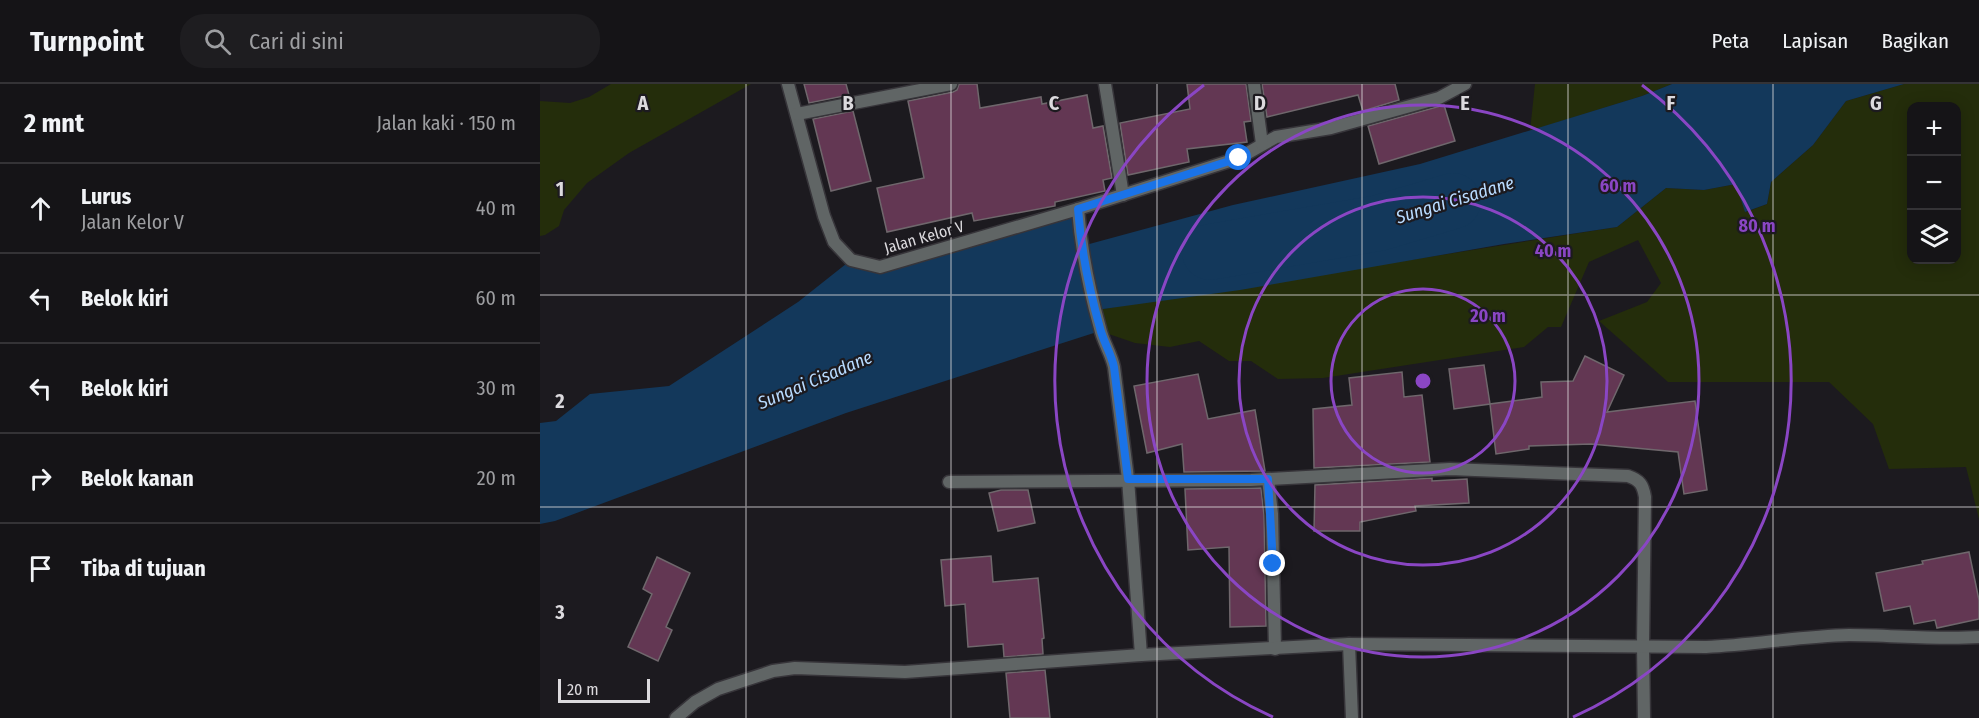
<!DOCTYPE html>
<html lang="id">
<meta charset="utf-8">
<style>
:root{--surface:#151417;--page:#1e1d20;--text:#f1f3f6;--muted:#9d9ea1;--line:#343336}
body{margin:0;font-family:"Fira Sans Condensed",sans-serif;background:var(--page);color:var(--text)}
.controls{position:absolute;right:18px;top:18px;display:grid;overflow:hidden;border-radius:12px;box-shadow:0 3px 15px #0003}
.controls button{width:54px;height:54px;display:grid;place-items:center;padding:0;border:0;border-bottom:2px solid var(--line);background:var(--surface);color:var(--text);font:30px sans-serif}
.scale{position:absolute;left:18px;bottom:15px;width:92px;box-sizing:border-box;padding-left:6px;border:3px solid #dcdade;border-top:0;font-size:16px;line-height:21px;white-space:nowrap;color:#dcdade;-webkit-text-stroke:4px #1c1a1f;paint-order:stroke}
.stop{position:absolute;width:18px;height:18px;margin:-14px;border:4px solid #1a73e8;border-radius:50%;background:#fff}
.stop.end{background:#1a73e8;border-color:#fff;box-shadow:0 2px 6px #0008}
.list{margin:0;padding:0;list-style:none}
h2{display:flex;justify-content:space-between;align-items:center;height:78px;margin:0;padding:0 24px;font-size:26px}
h2 small{font-size:20px;font-weight:400;color:var(--muted)}
.list li{display:grid;grid-template-columns:39px 1fr auto;gap:18px;align-items:center;box-sizing:border-box;height:90px;padding:0 24px;border-top:2px solid var(--line)}
.list b{display:block;font-size:22px;white-space:nowrap}
.list p{margin:0;font-size:20px;white-space:nowrap;color:var(--muted)}
.list em{font-size:20px;font-style:normal;color:var(--muted)}
.icon{flex:none;width:33px;height:33px;fill:none;stroke:currentColor;stroke-width:2;stroke-linecap:round;stroke-linejoin:round}
.map{position:relative;flex:none;width:1439px;height:634px;overflow:hidden}
header{display:flex;align-items:center;gap:36px;box-sizing:border-box;height:84px;padding:0 30px;background:var(--surface);border-bottom:2px solid var(--line)}
header strong{font-size:28px}
nav{display:flex;gap:33px;margin-inline-start:auto;font-size:21px}
.search{width:420px;height:54px;background:var(--page);display:flex;align-items:center;gap:15px;box-sizing:border-box;padding:0 21px;border-radius:24px;color:var(--muted);font-size:22px}
main{display:flex}
aside{flex:1;background:var(--surface)}
.map>svg:first-child{display:block}
.green{fill:#242d0b;fill-rule:evenodd}
.water{fill:#13385b}
.lines{fill:none;stroke-linecap:round;stroke-linejoin:round}
.river{stroke:#13385b;stroke-width:56}
.building{fill:#633753;stroke:#6f676c;stroke-width:1.5}
.street-casing{stroke:#37353a;stroke-width:15}
.street{stroke:#606565;stroke-width:12}
.route{stroke:#1a73e8;stroke-width:8}
.grid{fill:none;stroke:#dcdade;stroke-width:1.5;stroke-opacity:0.55}
.ring{fill:none;stroke:#8a46c4;stroke-width:3}
.labels{text-anchor:middle;dominant-baseline:central;stroke-width:4.5;stroke-linejoin:round;paint-order:stroke}
.street-label{font-size:16px;fill:#dcdade;stroke:#1c1a1f}
.water-label{font-size:18px;font-style:italic;fill:#b8dbff;stroke:#1c1a1f}
.grid-label{font-size:20px;text-anchor:middle;font-weight:bold;fill:#dcdade;stroke:#1c1a1f;stroke-width:4.5;stroke-linejoin:round;paint-order:stroke}
.centre{fill:#8a46c4;stroke:#1c1a1f;stroke-width:3}
.ring-label{font-size:18px;text-anchor:middle;font-weight:bold;fill:#8a46c4;stroke:#1c1a1f;stroke-width:4.5;stroke-linejoin:round;paint-order:stroke}
</style>
<header>
<strong>Turnpoint</strong>
<div class="search"><svg class="icon" aria-label="search" viewBox="0 0 24 24"><circle cx="10" cy="10" r="6"/><path d="M15 15l6 6"/></svg>Cari di sini</div>
<nav><a>Peta</a><a>Lapisan</a><a>Bagikan</a></nav>
</header>
<main>
<aside>
<h2>2 mnt<small>Jalan kaki · 150 m</small></h2>
<ul class="list">
<li><svg class="icon" aria-label="ahead" viewBox="0 0 24 24"><path d="M12 20V5M6 11l6-6 6 6"/></svg><div><b>Lurus</b><p>Jalan Kelor V</p></div><em>40 m</em></li>
<li><svg class="icon" aria-label="left" viewBox="0 0 24 24"><path d="M17 20v-9H6M10 6l-5 5 5 5"/></svg><div><b>Belok kiri</b></div><em>60 m</em></li>
<li><svg class="icon" aria-label="left" viewBox="0 0 24 24"><path d="M17 20v-9H6M10 6l-5 5 5 5"/></svg><div><b>Belok kiri</b></div><em>30 m</em></li>
<li><svg class="icon" aria-label="right" viewBox="0 0 24 24"><path d="M7 20v-9h11M14 6l5 5-5 5"/></svg><div><b>Belok kanan</b></div><em>20 m</em></li>
<li><svg class="icon" aria-label="arrive" viewBox="0 0 24 24"><path d="M6 21V4h12l-3 4 3 4H6"/></svg><div><b>Tiba di tujuan</b></div></li>
</ul>
</aside>
<div class="map">
<svg width="1439" height="634" viewBox="0 0 1439 634">
<rect width="100%" height="100%" fill="#1c1a1f"/>
<!-- green -->
<g class="green">
<path d="M71 0H211L89 69 47 99 24 126 19 142 5 151 0 152V17L30 19 49 13Z"/>
<path d="M995 0H1132L1102 12 990 47Z"/>
<path d="M1364 0H1439V435L1426 383 1349 385 1333 340 1289 298H1128L1059 237 1107 218 1121 199 1098 156 1049 178 1021 243H1008L984 263 783 294 738 295 711 277H689L659 257 630 263 595 259 560 247 556 226 1077 143 1126 104 1164 106 1196 100 1206 128 1227 120 1231 98 1273 61 1306 17ZM1372 22H1416V176H1372Z"/>
</g>
<!-- water -->
<path class="water" d="M1132 0H1364L1306 17 1273 61 1231 98 1227 120 1205 128 1196 100 1164 106 1126 104 1077 143 964 160 700 206 556 226 560 247 306 329 15 437 0 440V339L16 337 50 310 129 302 258 218 311 176 340 183 538 125 542 162 693 121 880 80 1102 12Z"/>
<g class="lines">
<!-- river -->
<path class="river" d="M670 168 839 139 913 117"/>
</g>
<!-- building -->
<g class="building">
<path d="M264 0H306L309 11 269 19Z"/>
<path d="M419 0H437L440 24 501 13 502 20 547 11 553 44 563 42 572 94 563 96 565 107 515 118V122L434 137 432 129 347 148 337 104 384 94 368 17 413 8 417 6Z"/>
<path d="M647 0H706L711 37 704 38 707 58 647 65 649 78 588 91 580 39 650 25Z"/>
<path d="M722 0H855L859 16 823 27 818 11 727 33Z"/>
<path d="M904 21 915 57 839 80 828 42Z"/>
<path d="M313 27 331 97 291 107 273 35Z"/>
<path d="M1045 272 1084 291 1067 328 1155 317 1167 406 1144 410 1138 368 1051 360 989 362V365L956 370 950 320 1002 313 1001 298 1033 297Z"/>
<path d="M944 281 950 320 914 325 909 285Z"/>
<path d="M862 288 864 313 882 311 890 378 774 384 773 325 812 321 809 294Z"/>
<path d="M658 290 668 335 715 326 725 387 644 388 642 360 607 369 594 302Z"/>
<path d="M892 394V397L927 395 929 419 875 422 876 427 820 438V447H774L775 401Z"/>
<path d="M721 404 724 431 726 542 690 543 689 463 648 466 645 405Z"/>
<path d="M461 406H488L495 439 458 447 449 409Z"/>
<path d="M1429 468 1439 516V535L1397 544 1395 536 1374 540 1370 522 1344 527 1336 489 1383 480 1382 477Z"/>
<path d="M451 472 453 498 498 494 504 554 502 555 503 570 464 573 463 560 428 563 425 520 405 522 401 476Z"/>
<path d="M117 473 150 489 126 543 132 546 118 577 88 563 112 510 103 505Z"/>
<path d="M505 586 510 634H470L466 589Z"/>
</g>
<g class="lines">
<!-- street casing -->
<g class="street-casing">
<g id="street">
<path d="M248 0 284 132 294 158 311 176 340 183 538 125 699 74 736 53 791 44 899 14 925 0"/>
<path d="M565 0 583 111"/>
<path d="M714 0 722 60"/>
<path d="M257 30 411 0"/>
<path d="M538 125C541 165 549 205 560 244 563 258 571 269 574 283L588 395 601 571"/>
<path d="M728 395 732 430 735 565"/>
<path d="M409 398 711 396 910 385 1088 392C1100 396 1103 401 1105 413L1103 561 1104 634"/>
<path d="M809 560 812 634"/>
<path d="M136 634 155 618 178 605 233 587 255 584 365 588 601 571 809 560 1166 563C1214 561 1261 552 1309 551 1352 551 1396 556 1439 553"/>
</g>
</g>
<!-- street -->
<use href="#street" class="street"/>
</g>
<g class="lines">
<!-- route -->
<path class="route" d="M699 74 538 125C541 165 549 205 560 244 563 257 571 269 574 283L588 395H728L733 480"/>
</g>
<!-- grid -->
<path class="grid" d="M206 0V634M411 0V634M617 0V634M822 0V634M1028 0V634M1233 0V634M0 211H1439M0 423H1439"/>
<!-- distance rings -->
<g class="ring">
<circle cx="883" cy="297" r="92"/>
<circle cx="883" cy="297" r="184"/>
<circle cx="883" cy="297" r="276"/>
<path d="M733 633A368 368 0 0 1 664 1M1102 1A368 368 0 0 1 1033 633"/>
</g>
<g class="labels">
<!-- street labels -->
<g class="street-label">
<text transform="translate(384 153) rotate(-16)">Jalan Kelor V</text>
</g>
<!-- water labels -->
<g class="water-label">
<text transform="translate(915 116) rotate(-17)">Sungai Cisadane</text>
<text transform="translate(275 296) rotate(-23)">Sungai Cisadane</text>
</g>
</g>
<g class="grid-label">
<text x="103" y="26">A</text>
<text x="308" y="26">B</text>
<text x="514" y="26">C</text>
<text x="720" y="26">D</text>
<text x="925" y="26">E</text>
<text x="1131" y="26">F</text>
<text x="1336" y="26">G</text>
<text x="20" y="112">1</text>
<text x="20" y="324">2</text>
<text x="20" y="535">3</text>
</g>
<circle cx="883" cy="297" r="9" class="centre"/>
<g class="ring-label">
<text x="1078" y="108">60 m</text>
<text x="1217" y="148">80 m</text>
<text x="1013" y="173">40 m</text>
<text x="948" y="238">20 m</text>
</g>
</svg>
<div class="controls">
<button>+</button>
<button>−</button>
<button><svg class="icon" aria-label="layers" viewBox="0 0 24 24"><path d="M12 4l9 5-9 5-9-5zM3 14l9 5 9-5"/></svg></button>
</div>
<div class="scale">20 m</div>
<div class="stop" style="left:699px;top:74px"></div>
<div class="stop end" style="left:733px;top:480px"></div>
</div>
</main>
